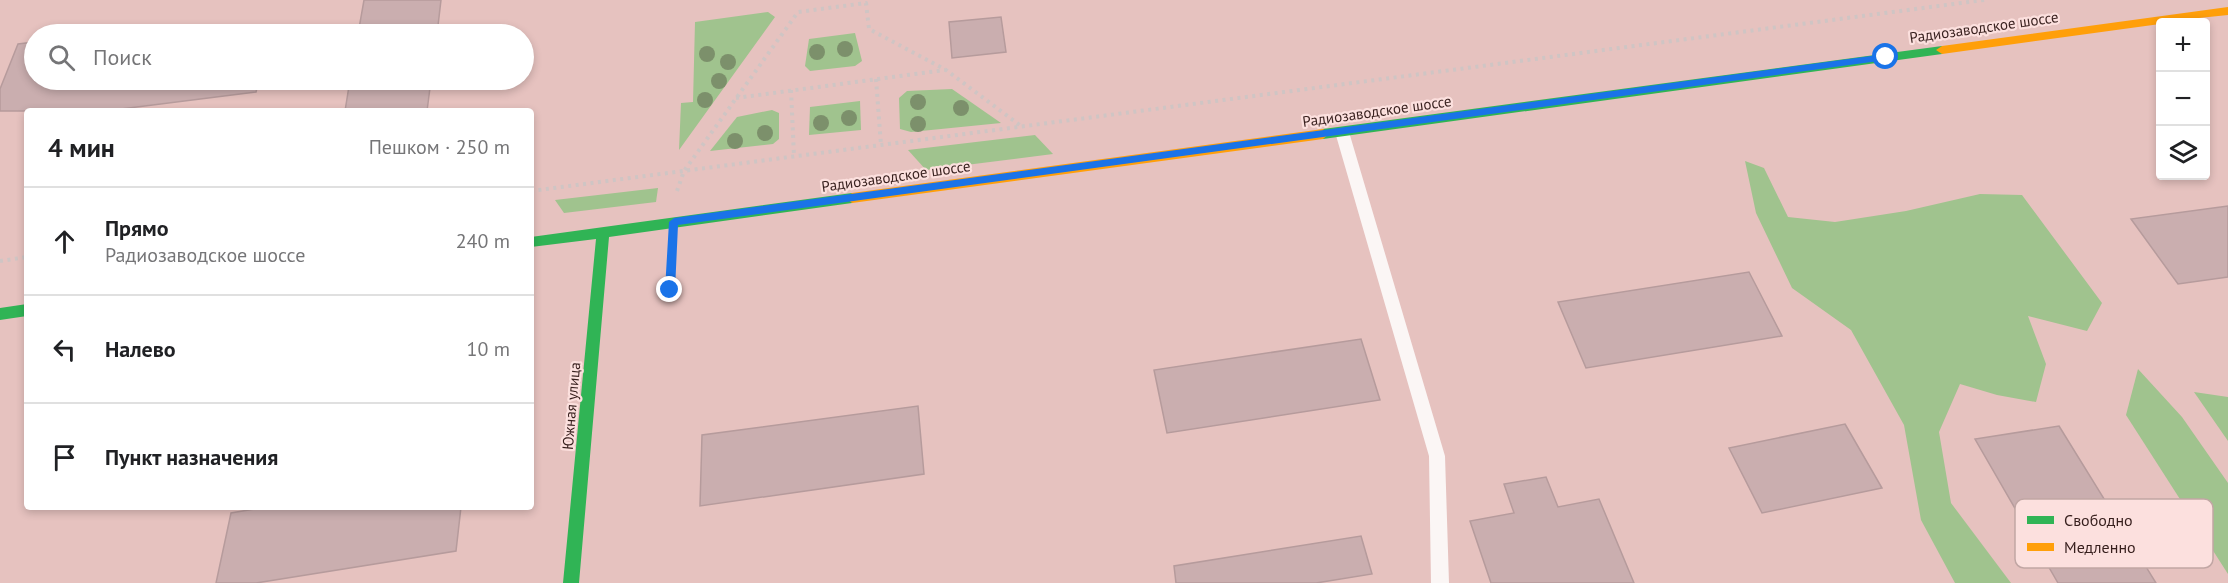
<!DOCTYPE html>
<html lang="ru">
<meta charset="utf-8">
<style>
:root{--surface:#fff;--page:#f6f6f6;--text:#202124;--muted:#757577;--line:#e0e0e0}
body{margin:0;font-family:"PT Sans",sans-serif;background:var(--page);color:var(--text)}
.controls{position:absolute;right:18px;top:18px;display:grid;overflow:hidden;border-radius:6px;box-shadow:0 3px 9px #0003}
.controls button{width:54px;height:54px;display:grid;place-items:center;padding:0;border:0;border-bottom:2px solid var(--line);background:var(--surface);color:var(--text);font:30px sans-serif}
.stop{position:absolute;width:18px;height:18px;margin:-14px;border:4px solid #1a73e8;border-radius:50%;background:#fff}
.stop.end{background:#1a73e8;border-color:#fff;box-shadow:0 2px 6px #0008}
.list{margin:0;padding:0;list-style:none}
h2{display:flex;justify-content:space-between;align-items:center;height:78px;margin:0;padding:0 24px;font-size:26px}
h2 small{font-size:20px;font-weight:400;color:var(--muted)}
.list li{display:grid;grid-template-columns:39px 1fr auto;gap:18px;align-items:center;box-sizing:border-box;height:108px;padding:0 24px;border-top:2px solid var(--line)}
.list b{display:block;font-size:22px;white-space:nowrap}
.list p{margin:0;font-size:20px;white-space:nowrap;color:var(--muted)}
.list em{font-size:20px;font-style:normal;color:var(--muted)}
.icon{flex:none;width:33px;height:33px;fill:none;stroke:currentColor;stroke-width:2;stroke-linecap:round;stroke-linejoin:round}
.map{position:relative;flex:none;width:2228px;height:583px;overflow:hidden}
.search{position:absolute;background:var(--surface);box-shadow:0 3px 9px #0003;left:24px;top:24px;width:510px;height:66px;display:flex;align-items:center;gap:15px;box-sizing:border-box;padding:0 21px;border-radius:33px;color:var(--muted);font-size:22px}
.panel{position:absolute;background:var(--surface);box-shadow:0 3px 9px #0003;left:24px;top:108px;width:510px;height:402px;border-radius:6px}
.map>svg:first-child{display:block}
.green{fill:#a0c38e}
.building{fill:#caaeaf;stroke:#b69b9c;stroke-width:1.5}
.lines{fill:none;stroke-linecap:round;stroke-linejoin:round}
.path{stroke:#cfc5c4;stroke-width:4;stroke-dasharray:3 4.5;stroke-linecap:butt}
.lane{fill:#fbf6f5;fill-rule:evenodd}
.fast{fill:#30b455;fill-rule:evenodd}
.slow{fill:#ff9f0a;fill-rule:evenodd}
.tree{fill:#7c906b}
.route{fill:#1a73e8}
.labels{text-anchor:middle;dominant-baseline:central;stroke-width:4.5;stroke-linejoin:round;paint-order:stroke}
.street-label{font-size:15px;fill:#371f1d;stroke:#fce0de}
.key{fill:#fce0de;stroke:#c1a6a4;stroke-width:1.5}
.key-label{font-size:16px;fill:#371f1d}
</style>
<div class="map">
<svg width="2228" height="583" viewBox="0 0 2228 583">
<rect width="100%" height="100%" fill="#e6c2bf"/>
<!-- green -->
<g class="green">
<path d="M768 12 775 17 679 150 681 103 693 102 695 22Z"/>
<path d="M855 33 862 61 855 66 810 71 805 66 809 39Z"/>
<path d="M952 89 1001 123 911 132 900 129 899 98 907 91Z"/>
<path d="M860 101 861 130 809 135 810 107Z"/>
<path d="M772 110 779 113V139L773 144 710 151 737 117Z"/>
<path d="M1035 135 1053 154 926 170 908 150Z"/>
<path d="M1745 161 1764 168 1788 217 1835 222 1906 211 1980 194 2022 195 2102 303 2087 331 2028 316 2046 364 2036 402 1997 395 1960 384 1939 432 1951 503 2011 583H1955L1921 520 1904 425 1851 330 1792 288 1756 213Z"/>
<path d="M658 188 656 202 564 213 555 200Z"/>
<path d="M2138 369 2182 417 2228 483V574L2126 415Z"/>
<path d="M2194 392 2228 397V441Z"/>
</g>
<!-- building -->
<g class="building">
<path d="M364 0H441L437 34H358Z"/>
<path d="M1001 17 1006 52 952 58 949 22Z"/>
<path d="M34 42V80H259L256 92 105 111H0V89L18 44Z"/>
<path d="M350 80H431L427 111H345Z"/>
<path d="M2228 206V277L2178 284 2131 219Z"/>
<path d="M1749 272 1782 336 1586 368 1558 302Z"/>
<path d="M1361 339 1380 400 1167 433 1154 370Z"/>
<path d="M918 406 924 474 700 506 702 435Z"/>
<path d="M1845 424 1882 488 1762 513 1729 448Z"/>
<path d="M2059 426 2156 583H2058L1975 439Z"/>
<path d="M1546 477 1558 507 1599 499 1634 583H1491L1470 521 1514 513 1504 484Z"/>
<path d="M267 507H461L456 551 256 583H216L231 513Z"/>
<path d="M1361 536 1372 574 1316 583H1176L1174 566Z"/>
</g>
<g class="lines">
<!-- path -->
<g class="path">
<path d="M876 79 881 145"/>
<path d="M791 90 794 156"/>
<path d="M736 98 945 70"/>
<path d="M531 191 1984 0"/>
<path d="M677 191 684 171 798 12 866 3 869 29 946 70 1021 126"/>
<path d="M0 261 27 257"/>
<path d="M670 289 672 255"/>
</g>
<!-- lane -->
<path class="lane" d="M1342 127 1349 132 1445 456 1449 583H1431L1429 456 1335 132Z"/>
<!-- fast -->
<g class="fast">
<path d="M1942 46 1948 50 1942 54 1323 139 1317 134 1323 129Z"/>
<path d="M852 193 858 198 852 203 609 237 579 583H563L596 239 531 247V237Z"/>
<path d="M27 304V316L0 320V308Z"/>
</g>
<!-- slow -->
<g class="slow">
<path d="M2228 7V15L2160 22V24L1942 54 1936 50 1942 46Z"/>
<path d="M1323 129 1329 134 1323 139 852 203 846 198 852 193Z"/>
</g>
</g>
<!-- trees -->
<g class="tree">
<circle cx="845" cy="49" r="8"/>
<circle cx="817" cy="52" r="8"/>
<circle cx="707" cy="54" r="8"/>
<circle cx="728" cy="62" r="8"/>
<circle cx="719" cy="81" r="8"/>
<circle cx="705" cy="100" r="8"/>
<circle cx="918" cy="102" r="8"/>
<circle cx="961" cy="108" r="8"/>
<circle cx="849" cy="118" r="8"/>
<circle cx="821" cy="123" r="8"/>
<circle cx="918" cy="124" r="8"/>
<circle cx="765" cy="133" r="8"/>
<circle cx="735" cy="141" r="8"/>
</g>
<!-- route -->
<path class="route" d="M1886 54 1890 57 1886 60 678 225 675 290 670 294 665 290 669 222 674 218Z"/>
<g class="labels">
<!-- street labels -->
<g class="street-label">
<text transform="translate(1984 27) rotate(-8)">Радиозаводское шоссе</text>
<text transform="translate(1377 111) rotate(-8)">Радиозаводское шоссе</text>
<text transform="translate(896 176) rotate(-8)">Радиозаводское шоссе</text>
<text transform="translate(571 406) rotate(-85)">Южная улица</text>
</g>
</g>
<!-- legend -->
<rect x="2015" y="499" width="198" height="69" rx="9" class="key"/>
<rect x="2027" y="516" width="27" height="8" fill="#30b455"/>
<rect x="2027" y="543" width="27" height="8" fill="#ff9f0a"/>
<g class="key-label">
<text x="2064" y="526">Свободно</text>
<text x="2064" y="553">Медленно</text>
</g>
</svg>
<div class="controls">
<button>+</button>
<button>−</button>
<button><svg class="icon" aria-label="layers" viewBox="0 0 24 24"><path d="M12 4l9 5-9 5-9-5zM3 14l9 5 9-5"/></svg></button>
</div>
<div class="stop" style="left:1886px;top:57px"></div>
<div class="stop end" style="left:670px;top:290px"></div>
<div class="search"><svg class="icon" aria-label="search" viewBox="0 0 24 24"><circle cx="10" cy="10" r="6"/><path d="M15 15l6 6"/></svg>Поиск</div>
<section class="panel">
<h2>4 мин<small>Пешком · 250 m</small></h2>
<ul class="list">
<li><svg class="icon" aria-label="ahead" viewBox="0 0 24 24"><path d="M12 20V5M6 11l6-6 6 6"/></svg><div><b>Прямо</b><p>Радиозаводское шоссе</p></div><em>240 m</em></li>
<li><svg class="icon" aria-label="left" viewBox="0 0 24 24"><path d="M17 20v-9H6M10 6l-5 5 5 5"/></svg><div><b>Налево</b></div><em>10 m</em></li>
<li><svg class="icon" aria-label="arrive" viewBox="0 0 24 24"><path d="M6 21V4h12l-3 4 3 4H6"/></svg><div><b>Пункт назначения</b></div></li>
</ul>
</section>
</div>
